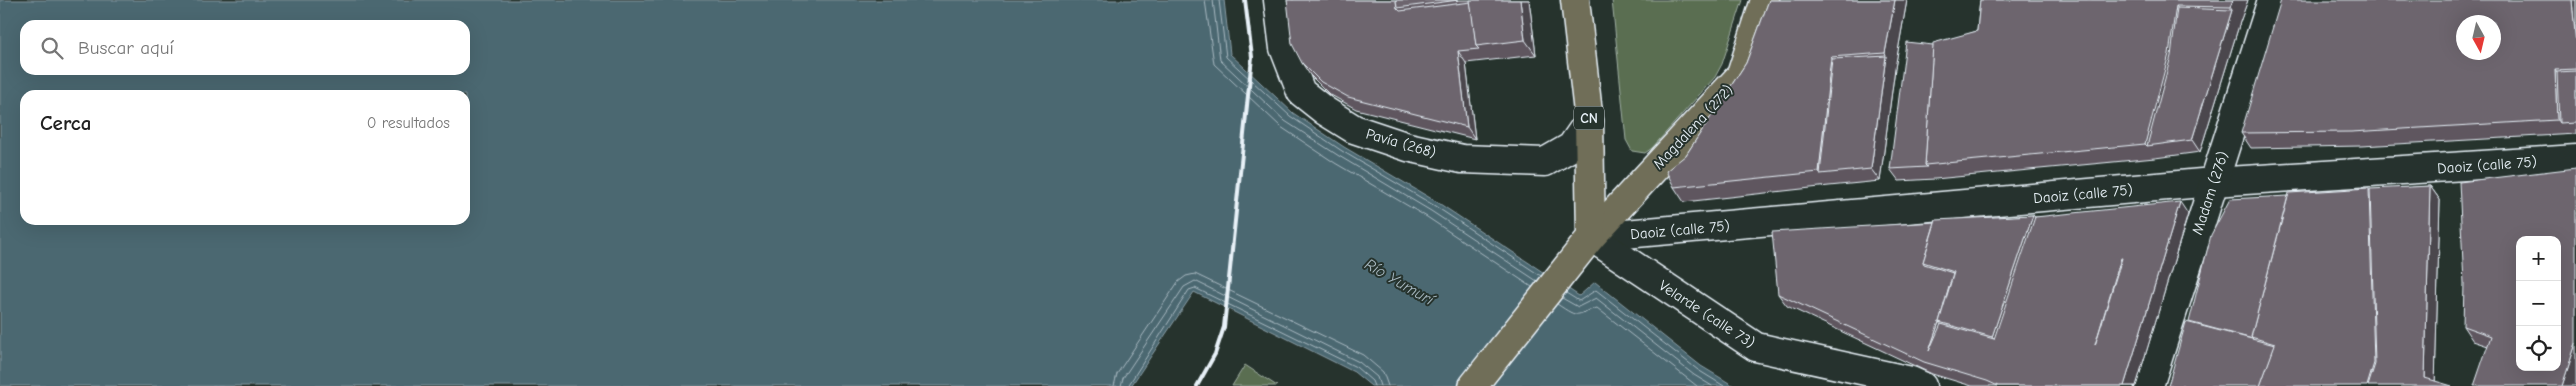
<!DOCTYPE html>
<html lang="es">
<meta charset="utf-8">
<style>
:root{--surface:#fff;--page:#f6f6f6;--text:#222;--muted:#767676;--line:#e0e0e0}
body{margin:0;font-family:"Comic Neue",sans-serif;background:var(--page);color:var(--text)}
.controls{position:absolute;right:15px;bottom:15px;display:grid;overflow:hidden;border-radius:10px;box-shadow:0 5px 20px #0002}
.controls button{width:45px;height:45px;display:grid;place-items:center;padding:0;border:0;border-bottom:1px solid var(--line);background:var(--surface);color:var(--text);font:25px sans-serif}
.compass{position:absolute;left:2456px;top:15px;width:45px;height:45px;border-radius:50%;background:var(--surface);box-shadow:0 5px 20px #0002;rotate:172deg}
.list{margin:0;padding:0;list-style:none}
h2{display:flex;justify-content:space-between;align-items:center;height:65px;margin:0;padding:0 20px;font-size:21px}
h2 small{font-size:16px;font-weight:400;color:var(--muted)}
.icon{flex:none;width:28px;height:28px;fill:none;stroke:currentColor;stroke-width:2;stroke-linecap:round;stroke-linejoin:round}
.map{position:relative;flex:none;width:2576px;height:386px;overflow:hidden}
.search{position:absolute;background:var(--surface);box-shadow:0 5px 20px #0002;left:20px;top:20px;width:450px;height:55px;display:flex;align-items:center;gap:12px;box-sizing:border-box;padding:0 18px;border-radius:15px;color:var(--muted);font-size:19px}
.panel{position:absolute;background:var(--surface);box-shadow:0 5px 20px #0002;left:20px;top:90px;width:450px;height:135px;border-radius:15px}
.map>svg:first-child{display:block}
.green{fill:#5a6e51;stroke:#a1b0a4}
.water{fill:#4b6771;stroke:#8a9ea7;fill-rule:evenodd}
.lines{fill:none;stroke-linecap:round;stroke-linejoin:round}
.shore{stroke:#a9bac2;stroke-width:1}
.minor-casing{stroke:#e8f1f8;stroke-width:31}
.major-casing{stroke:#e8f1f8;stroke-width:31}
.highway-casing{stroke:#e8f1f8;stroke-width:31}
.minor{stroke:#26332d;stroke-width:28}
.major{stroke:#706e59;stroke-width:28}
.highway{stroke:#706e59;stroke-width:28}
.rail{stroke:#e8f1f8;stroke-width:4}
.wall{fill:#5e575f;stroke:#e8f1f8}
.shaded-wall{fill:#4c474d;stroke:#e8f1f8}
.building{fill:#6d656e;stroke:#e8f1f8;fill-rule:evenodd}
.labels{text-anchor:middle;dominant-baseline:central;stroke-width:4;stroke-linejoin:round;paint-order:stroke}
.shield{fill:#26332d;stroke:#aeb8bb;stroke-width:1}
.shield-label{font-size:14px;font-weight:bold;fill:#e8f1f8}
.street-label{font-size:15px;fill:#e8f1f8;stroke:#26332d}
.water-label{font-size:16px;font-style:italic;fill:#a9bac2;stroke:#26332d}
</style>
<div class="map">
<svg width="2576" height="386" viewBox="0 0 2576 386">
<rect width="100%" height="100%" fill="#26332d"/>
<filter id="ink" filterUnits="userSpaceOnUse"><feTurbulence type="fractalNoise" baseFrequency=".02" numOctaves="2"/><feDisplacementMap in="SourceGraphic" scale="10" xChannelSelector="R" yChannelSelector="G"/><feConvolveMatrix kernelMatrix="1 2 1 2 8 2 1 2 1" color-interpolation-filters="sRGB"/></filter>
<g filter="url(#ink)">
<!-- green -->
<g class="green">
<path d="M1612 0H1743L1722 64 1715 77 1652 148 1645 153 1632 151 1626 140Z"/>
<path d="M1245 365 1277 386H1232Z"/>
</g>
<!-- water -->
<path class="water" d="M0 0H1224L1230 54 1293 113 1344 147 1437 202 1579 296 1595 282 1701 366 1734 386H1371L1354 372 1194 292 1131 386H0ZM25 25H465V70H25ZM25 95H465V220H25Z"/>
<g class="lines">
<!-- shore -->
<g class="shore">
<path d="M1205 0 1214 64 1281 127 1335 163 1427 217 1532 287"/>
<path d="M1213 0 1220 60 1285 121 1339 156 1431 211 1537 281"/>
<path d="M1219 0 1226 57 1290 116 1342 151 1435 206 1541 276"/>
<path d="M1566 293 1579 301 1596 290 1698 370 1724 386"/>
<path d="M1562 298 1578 307 1596 298 1694 375 1712 386"/>
<path d="M1557 304C1581 320 1574 314 1597 308L1697 386"/>
<path d="M1114 386 1117 374 1178 282 1186 276 1195 274 1363 355 1383 372 1388 386"/>
<path d="M1121 386 1123 378 1184 287 1195 281 1359 362 1377 377 1380 386"/>
<path d="M1128 386 1189 290 1195 288 1356 367 1372 381 1374 386"/>
</g>
<!-- minor casing -->
<g class="minor-casing">
<g id="minor">
<path d="M1278 0 1284 48 1301 92 1325 111 1354 129 1408 147 1462 159 1545 162 1571 147 1589 121"/>
<path d="M1591 237 2213 182 2576 159"/>
<path d="M1591 237 1756 347 1911 381 1922 386"/>
<path d="M2149 386 2272 0"/>
</g>
</g>
<!-- major casing -->
<g class="major-casing">
<path id="major" d="M1591 237 1741 75 1765 0"/>
</g>
<!-- highway casing -->
<g class="highway-casing">
<path id="highway" d="M1473 386 1591 237 1589 121 1575 0"/>
</g>
<!-- minor -->
<use href="#minor" class="minor"/>
<!-- major -->
<use href="#major" class="major"/>
<!-- highway -->
<use href="#highway" class="highway"/>
<!-- rail -->
<path class="rail" d="M1197 386 1215 354 1224 327 1252 57 1245 0"/>
</g>
<!-- wall -->
<g class="wall">
<path d="M1287 0H1529L1536 55 1466 63 1475 139 1356 109 1329 94 1310 75 1302 63Z"/>
<path d="M1769 0H1907L1895 68 1880 181 1829 186 1684 202 1674 187 1686 155 1746 63Z"/>
<path d="M1980 0H2248L2240 22 2200 152 2155 158 1935 179 1899 181 1890 169 1933 45 1977 31Z"/>
<path d="M2576 0V134L2361 146 2251 148 2241 133Z"/>
<path d="M2576 168 2488 346 2473 341 2463 326Z"/>
<path d="M2430 186 2440 200 2435 381 2168 386 2288 196Z"/>
<path d="M2188 214 2136 386H1972L1932 374 1787 306 1778 294 1935 222 2033 215 2035 217Z"/>
</g>
<!-- shaded-wall -->
<g class="shaded-wall">
<path d="M1520 0H1529L1536 55 1525 40Z"/>
<path d="M1895 0H1907L1895 68 1880 181 1871 169 1886 56 1885 53Z"/>
<path d="M2233 0H2248L2240 22 2200 152 2192 140 2232 10 2230 7Z"/>
<path d="M2572 0H2576V45Z"/>
<path d="M2176 6 2186 20 2147 146 2145 144Z"/>
<path d="M1458 51 1466 63 1475 139 1467 127Z"/>
<path d="M1831 57 1841 71 1820 174 1819 172Z"/>
<path d="M2555 70 2565 84 2559 123 2557 120Z"/>
<path d="M2430 186 2440 200 2435 386 2425 378Z"/>
<path d="M2180 202 2188 214 2136 386H2124Z"/>
<path d="M2033 215 2043 229 2002 351 1992 337Z"/>
<path d="M1939 322 1947 334 1929 351Z"/>
<path d="M2576 343V386H2562Z"/>
</g>
<!-- building -->
<g class="building">
<path d="M1287 0H1396L1397 8 1400 11 1471 2 1476 46 1479 49 1458 51 1467 127 1348 97 1321 82 1302 63 1292 44Z"/>
<path d="M1396 0H1459L1397 8Z"/>
<path d="M1470 0H1520L1525 40 1476 46Z"/>
<path d="M1769 0H1895L1885 53 1831 57 1819 172 1674 187 1666 171 1686 155 1746 63Z"/>
<path d="M1980 0H2233L2230 7 2176 6 2169 54 2145 144 1925 165 1933 43 1977 31Z"/>
<path d="M2281 0H2572L2576 45V69L2555 70 2557 120 2351 132 2241 133ZM2464 22H2494V52H2464Z"/>
<path d="M2177 8 2232 10 2192 140 2147 146 2171 56Z"/>
<path d="M1906 42 1933 45 1925 165 1927 167 1890 169Z"/>
<path d="M1886 56 1871 169 1820 174 1832 59Z"/>
<path d="M2576 71V122L2559 123 2557 72Z"/>
<path d="M2576 168V343L2562 386H2474L2491 336 2463 326 2464 283 2459 182ZM2520 240H2557V367H2520Z"/>
<path d="M2430 186 2425 378 2452 386H2368L2375 364 2370 189Z"/>
<path d="M2369 188 2374 363 2367 386H2260L2275 344 2251 337 2289 193Z"/>
<path d="M2288 196 2251 337 2253 339 2189 322 2211 235 2230 199Z"/>
<path d="M2180 202 2124 386H1998L1987 381 1924 362 1778 294 1772 232 1935 222 1923 262 1924 264 1953 273 1939 322 1929 351 1941 324 1994 339 2035 217ZM2121 258H2122L2095 345Z"/>
<path d="M2033 215 1992 337 1939 322 1954 272 1923 262 1936 220Z"/>
<path d="M2186 322 2275 345 2260 386H2168Z"/>
</g>
</g>
<g class="labels">
<!-- shield labels -->
<rect class="shield" x="1574" y="106.5" width="30" height="23" rx="4"/>
<g class="shield-label">
<text x="1589" y="118">CN</text>
</g>
<!-- street labels -->
<g class="street-label">
<text transform="translate(1693 127) rotate(-47)">Magdalena (272)</text>
<text transform="translate(1401 143) rotate(16)">Pavía (268)</text>
<text transform="translate(2487 165) rotate(-4)">Daoiz (calle 75)</text>
<text transform="translate(2210 193) rotate(-72)">Madam (276)</text>
<text transform="translate(2083 194) rotate(-5)">Daoiz (calle 75)</text>
<text transform="translate(1680 230) rotate(-5)">Daoiz (calle 75)</text>
<text transform="translate(1707 314) rotate(33)">Velarde (calle 73)</text>
</g>
<!-- water labels -->
<g class="water-label">
<text transform="translate(1399 282) rotate(30)">Río Yumurí</text>
</g>
</g>
</svg>
<div class="controls">
<button>+</button>
<button>−</button>
<button><svg class="icon" aria-label="locate" viewBox="0 0 24 24"><circle cx="12" cy="12" r="6"/><path d="M12 2v4M12 18v4M2 12h4M18 12h4"/></svg></button>
</div>
<svg class="compass" viewBox="-18 -18 36 36"><path d="M0-13l5 13h-10z" fill="#e53935"/><path d="M0 13l5-13h-10z" fill="#767676"/></svg>
<div class="search"><svg class="icon" aria-label="search" viewBox="0 0 24 24"><circle cx="10" cy="10" r="6"/><path d="M15 15l6 6"/></svg>Buscar aquí</div>
<section class="panel">
<h2>Cerca<small>0 resultados</small></h2>
<ul class="list">
</ul>
</section>
</div>
